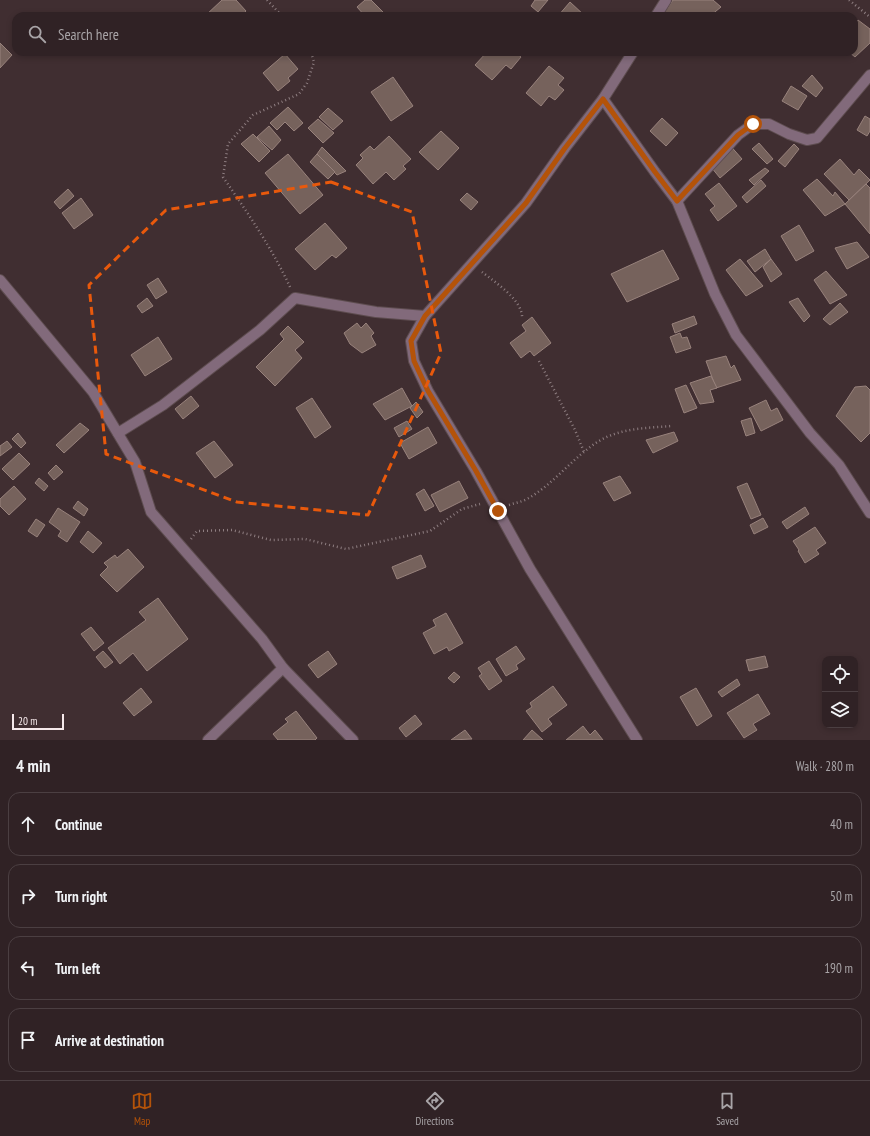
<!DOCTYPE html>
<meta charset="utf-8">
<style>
:root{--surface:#302225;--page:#382a2d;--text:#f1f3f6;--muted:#a8a4a7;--line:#4b3f42;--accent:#b45309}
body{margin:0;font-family:"PT Sans Narrow",sans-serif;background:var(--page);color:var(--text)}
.controls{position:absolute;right:12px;bottom:12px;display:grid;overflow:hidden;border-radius:8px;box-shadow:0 2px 6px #0003}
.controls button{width:36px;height:36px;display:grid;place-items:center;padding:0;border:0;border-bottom:1px solid var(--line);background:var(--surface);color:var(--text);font:20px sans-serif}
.scale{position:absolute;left:12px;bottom:10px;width:52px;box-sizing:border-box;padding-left:4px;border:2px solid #f6e9eb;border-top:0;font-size:11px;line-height:14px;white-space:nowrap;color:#f6e9eb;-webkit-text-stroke:3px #402e31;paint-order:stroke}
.stop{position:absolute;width:12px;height:12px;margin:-9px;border:3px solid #b45309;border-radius:50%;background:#fff}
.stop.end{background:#b45309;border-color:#fff;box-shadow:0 1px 4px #0008}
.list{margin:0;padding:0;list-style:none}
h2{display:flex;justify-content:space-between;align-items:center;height:52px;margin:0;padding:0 16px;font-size:17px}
h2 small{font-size:13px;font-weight:400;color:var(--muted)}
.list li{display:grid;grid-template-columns:26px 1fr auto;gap:12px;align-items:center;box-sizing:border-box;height:64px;margin:0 8px 8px;padding:0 8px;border:1px solid var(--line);border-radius:12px}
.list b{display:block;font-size:15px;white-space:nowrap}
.list em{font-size:13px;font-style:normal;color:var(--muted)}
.icon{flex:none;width:22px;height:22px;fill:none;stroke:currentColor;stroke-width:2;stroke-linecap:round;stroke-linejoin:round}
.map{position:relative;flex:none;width:870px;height:740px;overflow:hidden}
.search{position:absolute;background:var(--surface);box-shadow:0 2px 6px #0003;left:12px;right:12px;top:12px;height:44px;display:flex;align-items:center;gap:10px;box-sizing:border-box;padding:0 14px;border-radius:12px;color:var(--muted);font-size:15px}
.sheet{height:340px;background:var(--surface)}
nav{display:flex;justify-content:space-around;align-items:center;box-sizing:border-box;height:56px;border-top:1px solid var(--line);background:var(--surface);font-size:11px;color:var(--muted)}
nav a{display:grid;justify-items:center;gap:2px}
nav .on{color:var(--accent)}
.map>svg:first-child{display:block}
.building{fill:#76625c;stroke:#98827c}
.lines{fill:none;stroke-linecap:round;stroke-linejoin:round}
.street-casing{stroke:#5d4c4f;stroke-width:12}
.path{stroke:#8e7e81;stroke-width:2.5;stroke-dasharray:1 3;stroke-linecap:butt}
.street{stroke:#826a7b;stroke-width:10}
.route{stroke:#b45309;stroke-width:5}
.marked{fill:none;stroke:#e8590c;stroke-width:3;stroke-dasharray:8 5;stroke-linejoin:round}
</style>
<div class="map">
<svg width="870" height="740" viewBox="0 0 870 740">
<rect width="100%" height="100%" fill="#402e31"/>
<!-- building -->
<g class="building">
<path d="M222 0H236L246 11 241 16H205Z"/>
<path d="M365 0H371L384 13 382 16H365L357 7Z"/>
<path d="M535 0H548L538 12 531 6Z"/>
<path d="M673 0H713L721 7 710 16H662Z"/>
<path d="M570 2 585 16H558Z"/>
<path d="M858 20 870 29V43L855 57 849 52H854V24Z"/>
<path d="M0 43 12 55 0 68Z"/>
<path d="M487 52H515L521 57 511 69 506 65 492 80 475 65Z"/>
<path d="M285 54 298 69 288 78 290 81 278 91 263 73Z"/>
<path d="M549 66 564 78 558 85 564 90 555 100 549 96 541 106 526 93Z"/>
<path d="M812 75 823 88 816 97 802 86Z"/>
<path d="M393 77 413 106 391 121 371 92Z"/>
<path d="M791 86 807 96 798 110 782 101Z"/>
<path d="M288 107 303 123 294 131 285 122 277 130 270 123Z"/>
<path d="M328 108 343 121 333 130 319 117Z"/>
<path d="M865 116 870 119V131L867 136 857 130Z"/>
<path d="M662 118 678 133 666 146 650 131Z"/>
<path d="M318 119 334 133 323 143 308 128Z"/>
<path d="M269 126 281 140 272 150 257 137Z"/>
<path d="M441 131 459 148 438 170 419 152Z"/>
<path d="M253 134 270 151 259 162 241 144Z"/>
<path d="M389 136 411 159 403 166 406 169 394 180 386 172 373 184 356 165 363 158 360 155 370 146 374 150Z"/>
<path d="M728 143 742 159 720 178 707 162Z"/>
<path d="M759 143 773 159 767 164 752 149Z"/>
<path d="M794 144 799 149 785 167 778 161Z"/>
<path d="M322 147 346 171 337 175 317 154Z"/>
<path d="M288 154 323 195 300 214 265 173Z"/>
<path d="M317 154 335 172 328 179 310 162Z"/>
<path d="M840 159 854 175 859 169 870 180 849 200 824 174Z"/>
<path d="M765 168 769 171 754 185 749 180Z"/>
<path d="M817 179 833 196 835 192 845 204 825 216 803 190Z"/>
<path d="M761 180 766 186 747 203 742 197Z"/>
<path d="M719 183 737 206 718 221 710 210 715 206 705 194Z"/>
<path d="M866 184 870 188V234L845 204Z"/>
<path d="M68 189 74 196 60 209 54 202Z"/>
<path d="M467 193 478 202 471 210 460 200Z"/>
<path d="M81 198 93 215 74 229 62 213Z"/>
<path d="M325 223 347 248 336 258 332 255 315 270 295 249Z"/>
<path d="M799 225 814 251 796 261 781 236Z"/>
<path d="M857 242 869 257 847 269 835 248Z"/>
<path d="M765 249 771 259 755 272 747 261Z"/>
<path d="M663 250 679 279 627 302 611 274Z"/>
<path d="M740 259 763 286 746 296 726 270Z"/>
<path d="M771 259 782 274 771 282 763 267Z"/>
<path d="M826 271 847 295 830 304 814 280Z"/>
<path d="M158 278 167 292 156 299 147 285Z"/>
<path d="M147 298 153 306 142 313 137 306Z"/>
<path d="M798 298 810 316 804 322 789 302Z"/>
<path d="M840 303 848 312 830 325 823 319Z"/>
<path d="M694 316 697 324 675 333 672 324Z"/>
<path d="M532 317 551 343 534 356 530 351 521 358 510 343 526 331 522 325Z"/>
<path d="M357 323 361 328 366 323 374 333 371 336 376 345 362 353 350 344 344 333Z"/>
<path d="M288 326 304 342 295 350 302 358 275 386 256 367 284 339 280 334Z"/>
<path d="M680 333 682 338 687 337 691 348 676 353 670 337Z"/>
<path d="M158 337 172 359 145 376 131 355Z"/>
<path d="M726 356 731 368 734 365 741 380 716 388 706 361Z"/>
<path d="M711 376 717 388 710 390 714 402 700 404 690 383Z"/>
<path d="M686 385 697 408 684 413 675 389Z"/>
<path d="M866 386 870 390V433L861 442 836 416 855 387Z"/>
<path d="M402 388 412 406 385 420 373 404Z"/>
<path d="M191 396 199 406 183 419 175 409Z"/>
<path d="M312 398 331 427 315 438 296 408Z"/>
<path d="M766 400 771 411 777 408 783 420 761 431 749 408Z"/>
<path d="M416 402 423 412 417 418 410 408Z"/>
<path d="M751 418 755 433 746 436 741 421Z"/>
<path d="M407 421 412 429 399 437 394 428Z"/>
<path d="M80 423 89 430 64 453 56 445Z"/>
<path d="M428 427 437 443 409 459 400 443Z"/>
<path d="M674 432 678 441 653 453 646 440Z"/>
<path d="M18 433 26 443 21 448 12 439Z"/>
<path d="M7 441 12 447 0 456V446Z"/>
<path d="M214 441 233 465 215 478 196 453Z"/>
<path d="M19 453 30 464 13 480 2 469Z"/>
<path d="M56 465 63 472 54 480 48 473Z"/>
<path d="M620 476 631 493 614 501 603 483Z"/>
<path d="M39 478 48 486 44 491 35 483Z"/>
<path d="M459 481 468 498 440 512 431 495Z"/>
<path d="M747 483 761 515 751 519 737 487Z"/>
<path d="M14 486 26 499 9 515 0 506V499Z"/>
<path d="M424 489 434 506 425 511 416 494Z"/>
<path d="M78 501 88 509 84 516 73 508Z"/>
<path d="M805 507 809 514 787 529 782 522Z"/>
<path d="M58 508 80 522 67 542 58 536 61 531 49 522Z"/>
<path d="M763 518 768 527 754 534 750 525Z"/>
<path d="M36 519 45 525 37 537 28 531Z"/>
<path d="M815 527 826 543 816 550 819 554 805 563 798 551 799 550 793 541Z"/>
<path d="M88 531 102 543 93 553 80 542Z"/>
<path d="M128 549 144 567 117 592 100 575 108 567 104 563 115 555 117 558Z"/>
<path d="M421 555 426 567 397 579 392 567Z"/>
<path d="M158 598 188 639 147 671 133 653 120 664 108 648 146 620 139 612Z"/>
<path d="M446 613 463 643 449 651 447 647 434 654 423 633 436 626 433 620Z"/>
<path d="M91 627 104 643 94 651 81 634Z"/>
<path d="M516 646 525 659 516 665 518 669 506 676 496 659Z"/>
<path d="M103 651 113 662 105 668 96 657Z"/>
<path d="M328 651 337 664 318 678 308 665Z"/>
<path d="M765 656 768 667 749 671 746 660Z"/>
<path d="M489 661 502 681 489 690 479 676 482 674 478 668Z"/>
<path d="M454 672 460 677 454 683 448 678Z"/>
<path d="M737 679 740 685 722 697 718 692Z"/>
<path d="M553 686 567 705 548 719 552 724 542 732 526 711 532 707 530 703Z"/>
<path d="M141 688 152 702 134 716 123 703Z"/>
<path d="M696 688 712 716 697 726 680 697Z"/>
<path d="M758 694 770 714 753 724 757 730 744 738 727 713Z"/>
<path d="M296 711 317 738 315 740H278L273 734 288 722 285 719Z"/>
<path d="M415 715 422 724 406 737 399 728Z"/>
<path d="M583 726 590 735 595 730 603 740H566Z"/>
<path d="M465 730 472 739 451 740Z"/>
<path d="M532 730 543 740H523Z"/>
</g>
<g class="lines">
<!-- street casing -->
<g class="street-casing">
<g id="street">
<path d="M656 16 666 0"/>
<path d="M603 99 655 172 677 201 715 294 736 335 810 433 839 465 870 513"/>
<path d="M677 201 738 135 753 124H769L789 134 807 140 817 138 870 75"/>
<path d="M0 280 93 392 135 462 151 512 262 639 283 668 208 740"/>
<path d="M425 316 526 203 565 148 603 99 633 52"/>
<path d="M118 433 163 405 260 330 295 298 376 312 425 316 411 341 414 361 428 391 476 471 530 569 637 740"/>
<path d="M283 668 353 740"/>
</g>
</g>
<!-- path -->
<g class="path">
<path d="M267 0 282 16"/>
<path d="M849 0 870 17"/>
<path d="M482 272C495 282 524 301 522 319"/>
<path d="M290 287C272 248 247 212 223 177L228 144 253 115 299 94 307 83 314 62 311 52"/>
<path d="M539 361 575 430 584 452"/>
<path d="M509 505C515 503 521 502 527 499 553 485 573 457 599 441 621 428 647 428 671 426"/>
<path d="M191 539 197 531 232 530 271 540 305 539 346 549 430 531 462 509 480 504"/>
</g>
<!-- street -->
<use href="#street" class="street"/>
</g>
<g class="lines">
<!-- route -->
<path class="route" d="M498 511 476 471 428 391 414 361 411 341 425 316 526 203 565 148 603 99 655 172 677 201 738 135 753 124"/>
</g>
<!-- marked area -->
<path class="marked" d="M331 182 412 212 441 353 368 515 237 502 106 454 89 285 166 210Z"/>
</svg>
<div class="controls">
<button><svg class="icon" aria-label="locate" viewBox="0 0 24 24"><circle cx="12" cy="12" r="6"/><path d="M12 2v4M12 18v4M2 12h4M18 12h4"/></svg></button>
<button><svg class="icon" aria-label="layers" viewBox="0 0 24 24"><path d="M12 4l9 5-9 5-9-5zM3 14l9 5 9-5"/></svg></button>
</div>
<div class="scale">20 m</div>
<div class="stop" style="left:753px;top:124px"></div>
<div class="stop end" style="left:498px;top:511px"></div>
<div class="search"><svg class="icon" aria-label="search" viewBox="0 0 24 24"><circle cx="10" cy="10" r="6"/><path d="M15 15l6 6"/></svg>Search here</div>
</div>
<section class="sheet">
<h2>4 min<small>Walk · 280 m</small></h2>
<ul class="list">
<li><svg class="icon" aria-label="ahead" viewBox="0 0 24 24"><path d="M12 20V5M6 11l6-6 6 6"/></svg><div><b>Continue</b></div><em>40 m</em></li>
<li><svg class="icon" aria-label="right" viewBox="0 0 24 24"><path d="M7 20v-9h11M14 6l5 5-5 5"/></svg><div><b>Turn right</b></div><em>50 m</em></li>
<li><svg class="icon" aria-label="left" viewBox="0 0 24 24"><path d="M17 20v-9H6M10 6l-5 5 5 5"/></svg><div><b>Turn left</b></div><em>190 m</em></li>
<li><svg class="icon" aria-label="arrive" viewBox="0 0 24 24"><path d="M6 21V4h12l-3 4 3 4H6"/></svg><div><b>Arrive at destination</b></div></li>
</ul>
</section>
<nav>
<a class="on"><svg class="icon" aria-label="map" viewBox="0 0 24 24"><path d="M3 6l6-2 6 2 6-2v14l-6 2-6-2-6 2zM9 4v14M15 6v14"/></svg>Map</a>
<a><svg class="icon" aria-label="directions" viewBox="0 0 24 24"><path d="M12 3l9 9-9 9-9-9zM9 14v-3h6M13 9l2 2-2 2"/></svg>Directions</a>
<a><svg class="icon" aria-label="saved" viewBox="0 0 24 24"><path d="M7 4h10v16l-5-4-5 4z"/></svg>Saved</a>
</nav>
